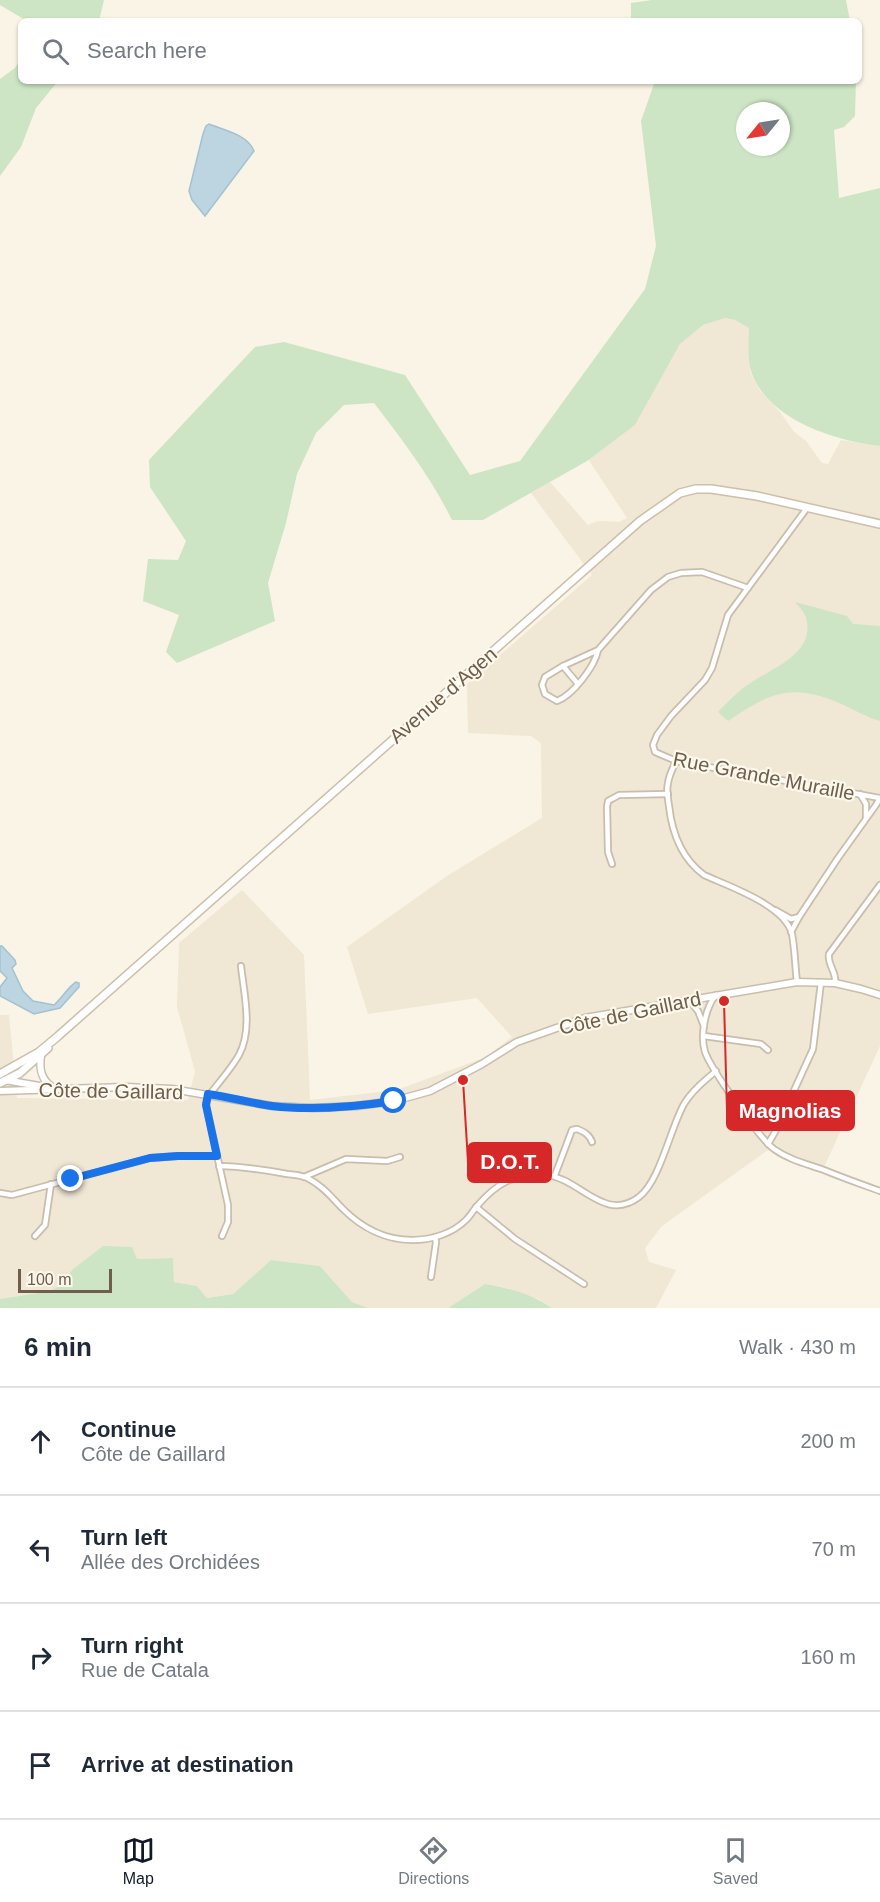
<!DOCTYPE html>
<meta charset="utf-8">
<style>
:root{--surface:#fff;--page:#f6f6f7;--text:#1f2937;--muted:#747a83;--line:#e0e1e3;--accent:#111827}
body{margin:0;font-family:Arial,sans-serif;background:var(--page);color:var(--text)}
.compass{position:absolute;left:736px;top:102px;width:54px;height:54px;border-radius:50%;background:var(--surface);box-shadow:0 2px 4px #0004;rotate:240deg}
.scale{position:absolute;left:18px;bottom:15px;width:94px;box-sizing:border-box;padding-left:6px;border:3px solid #6f5e4d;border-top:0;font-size:16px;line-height:21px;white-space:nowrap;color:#6f5e4d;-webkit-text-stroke:4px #fcf8eb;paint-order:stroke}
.stop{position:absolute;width:18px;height:18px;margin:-14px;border:4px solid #1a73e8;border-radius:50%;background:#fff}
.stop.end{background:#1a73e8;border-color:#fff;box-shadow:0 2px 6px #0008}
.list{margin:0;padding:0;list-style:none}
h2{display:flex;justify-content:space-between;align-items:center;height:78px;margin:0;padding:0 24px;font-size:26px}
h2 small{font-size:20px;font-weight:400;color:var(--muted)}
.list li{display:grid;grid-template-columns:39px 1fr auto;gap:18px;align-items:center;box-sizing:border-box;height:108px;padding:0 24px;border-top:2px solid var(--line)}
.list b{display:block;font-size:22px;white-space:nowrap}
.list p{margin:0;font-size:20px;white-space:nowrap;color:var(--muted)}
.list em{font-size:20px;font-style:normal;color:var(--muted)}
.icon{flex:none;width:33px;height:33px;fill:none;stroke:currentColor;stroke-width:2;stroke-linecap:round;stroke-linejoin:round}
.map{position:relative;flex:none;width:880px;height:1308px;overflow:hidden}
.search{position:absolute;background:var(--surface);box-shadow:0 2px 4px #0004;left:18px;right:18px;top:18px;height:66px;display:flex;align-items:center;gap:15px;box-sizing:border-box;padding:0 21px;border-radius:9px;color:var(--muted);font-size:22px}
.sheet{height:510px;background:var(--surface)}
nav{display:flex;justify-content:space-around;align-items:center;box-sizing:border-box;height:84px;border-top:2px solid var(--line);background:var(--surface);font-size:16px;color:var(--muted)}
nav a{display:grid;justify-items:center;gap:3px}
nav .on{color:var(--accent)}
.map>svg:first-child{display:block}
.residential{fill:#f0e7d4}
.green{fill:#cde5c5;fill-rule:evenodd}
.water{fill:#bcd5e0;stroke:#a3c2d1;stroke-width:1.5}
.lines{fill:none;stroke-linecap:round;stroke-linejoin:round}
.minor-casing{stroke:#c9bdad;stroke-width:8}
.tertiary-casing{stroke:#c9bdad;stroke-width:9}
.secondary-casing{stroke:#ccbfab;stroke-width:10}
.minor{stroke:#fff;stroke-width:4.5}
.tertiary{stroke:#fff;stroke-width:6}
.secondary{stroke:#fff;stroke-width:7}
.route{stroke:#1a73e8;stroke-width:8}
.labels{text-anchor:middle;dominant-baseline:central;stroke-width:4.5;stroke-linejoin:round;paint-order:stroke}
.street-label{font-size:20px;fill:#6f5e4d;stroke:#fcf8eb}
.leader{fill:none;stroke:#d62828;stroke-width:2}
.callout-dot{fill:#d62828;stroke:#fcf8eb;stroke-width:2}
.callout{fill:#d62828;stroke:#d62828;stroke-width:2}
.callout-label{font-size:21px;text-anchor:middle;font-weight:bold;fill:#fff}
</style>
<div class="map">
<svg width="880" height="1308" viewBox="0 0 880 1308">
<rect width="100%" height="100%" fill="#f9f4e5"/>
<!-- residential -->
<path class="residential" d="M725 318 735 320 749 328 750 372 760 391 780 412 794 432 806 441 822 463 828 464 841 440 880 446V1046L824 1167 786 1153 777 1145 768 1150 662 1226 645 1248 649 1262 676 1270 656 1308H552L539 1299 503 1287 485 1284 448 1308H368L352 1302 320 1266 271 1260 233 1294 207 1298 197 1286 174 1282 173 1258 137 1259 72 1270 63 1284 50 1291 0 1299V1015H9L17 1098 188 1100 195 1071 177 1007 179 943 242 890 304 955 310 1100 397 1090 486 1057 512 1037 477 998 368 1014 347 947 447 876 542 818 541 743 531 736 468 733 467 684 592 575 531 493 550 482 588 525 598 521 619 522 627 518 588 459 635 425 680 344 703 325Z"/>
<!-- green -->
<g class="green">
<path d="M0 0H104L99 21H27L0 5Z"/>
<path d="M652 0H846L850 21H631V3Z"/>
<path d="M21 59V81H58L36 108 21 147 0 176V79L15 68Z"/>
<path d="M655 81H856L855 116 844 127 834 130 839 198 880 188V446C835 441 769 420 752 374 747 361 749 342 749 328L735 320 725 318 703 325 680 344 635 425 587 461 483 520H452C431 477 403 441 374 403L344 405 316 433 297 474 286 523 268 583 275 621 177 663 166 652 179 615 143 601 148 559 178 560 186 541 150 487 149 460 255 347 284 342 405 375 470 475 520 461 645 289 656 246 641 121ZM745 111H781V147H745Z"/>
<path d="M795 602 847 616 853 624 880 626V721C863 716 848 706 832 700 786 683 766 696 728 721L718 712C727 703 736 693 746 686 767 670 813 656 807 622 806 613 800 608 795 602Z"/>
<path d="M103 1246 132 1247 137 1259 173 1258 174 1282 197 1286 207 1298 233 1294 271 1260 320 1266 352 1302 368 1308H0V1299L50 1291 63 1284 72 1270Z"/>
<path d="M485 1284C509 1288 532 1294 552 1308H448Z"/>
</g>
<!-- water -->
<g class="water">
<path d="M209 124C224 130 248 135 254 151L205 216 192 200 189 191 203 134 206 126Z"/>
<path d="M0 946H2L15 960 16 964 12 968 23 991 33 1001 54 1005C62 998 68 987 76 982L79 983V987L60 1008 34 1014 0 996V987L7 978 0 971Z"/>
</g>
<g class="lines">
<!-- minor casing -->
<g class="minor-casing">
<g id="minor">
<path d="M807 508 728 615 712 668 705 680 671 716 657 735 653 745 655 752 676 761 880 798"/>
<path d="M598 650C595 666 573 695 557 701L545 694 542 685 545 677 563 666 598 650 651 590 668 577 681 573 702 572 748 588"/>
<path d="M563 666 578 684"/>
<path d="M676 761C673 768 669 775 668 783 666 790 668 799 669 806 672 833 681 858 704 875 728 886 785 905 792 934 795 950 795 966 797 982"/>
<path d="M860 794 866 804V818"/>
<path d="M612 864 608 852 607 807 608 801 619 795 668 794"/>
<path d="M775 910 791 919 799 917"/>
<path d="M791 932 799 917 838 858 876 805 880 798"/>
<path d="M835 983C837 972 827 965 829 954L880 885"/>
<path d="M716 995C705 1008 700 1035 705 1052 711 1069 760 1139 774 1149 789 1160 807 1164 824 1170 843 1178 861 1184 880 1191"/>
<path d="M689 1000 698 1011 704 1026"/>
<path d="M704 1036 761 1044 768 1050"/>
<path d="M208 1094 206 1105 228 1205V1222L222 1236"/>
<path d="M210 1094C220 1081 231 1069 239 1055 253 1029 244 994 241 966"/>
<path d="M768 1144 775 1132 813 1049 821 982"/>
<path d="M219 1166C242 1166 264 1170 287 1174 294 1175 303 1175 309 1179 323 1186 332 1198 343 1209 361 1227 385 1240 412 1240 431 1240 452 1234 466 1220 470 1216 473 1211 477 1206 497 1183 513 1174 544 1175 579 1176 603 1224 639 1197 660 1181 670 1129 684 1104 692 1091 704 1081 716 1071"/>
<path d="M555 1175 572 1130 577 1129C584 1132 589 1134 592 1142"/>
<path d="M304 1177 346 1159 387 1161 400 1157"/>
<path d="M0 1193 12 1195 150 1158 178 1156H217"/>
<path d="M476 1207 515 1239 584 1284"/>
<path d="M35 1236 45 1225 51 1184"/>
<path d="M431 1277 436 1242 435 1237"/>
</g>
</g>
<!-- tertiary casing -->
<g class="tertiary-casing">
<g id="tertiary">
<path d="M41 1056C39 1069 41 1079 52 1087"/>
<path d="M5 1080 45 1087"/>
<path d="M0 1091 126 1087 172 1089 272 1106 314 1108 356 1106 394 1101 430 1091 482 1064 517 1042 585 1018 797 982 835 983 861 989 880 995"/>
</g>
</g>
<!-- secondary casing -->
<g class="secondary-casing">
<g id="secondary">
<path d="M0 1074 39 1052 57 1037 640 521 680 493 696 489H711L757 496 880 524"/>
<path d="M0 1083 20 1073 48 1048"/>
</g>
</g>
<!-- minor -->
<use href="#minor" class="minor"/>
<!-- tertiary -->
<use href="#tertiary" class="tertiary"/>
<!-- secondary -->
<use href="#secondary" class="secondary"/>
</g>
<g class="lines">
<!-- route -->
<path class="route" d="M71 1179 150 1158 178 1156H217L206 1105 208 1094C229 1097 251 1103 272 1106 313 1111 354 1107 394 1101"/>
</g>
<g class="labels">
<!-- street labels -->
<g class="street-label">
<text transform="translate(443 695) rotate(-41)">Avenue d'Agen</text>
<text transform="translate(764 776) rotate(11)">Rue Grande Muraille</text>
<text transform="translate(630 1013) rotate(-12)">Côte de Gaillard</text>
<text transform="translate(111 1091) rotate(1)">Côte de Gaillard</text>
</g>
</g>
<!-- callouts -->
<path class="leader" d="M724 1001L727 1111M463 1080L468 1162"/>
<g class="callout-dot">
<circle cx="724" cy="1001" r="6"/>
<circle cx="463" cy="1080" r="6"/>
</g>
<g class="callout">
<rect x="727" y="1091" width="127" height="39" rx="6"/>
<rect x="468" y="1143" width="83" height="39" rx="6"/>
</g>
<g class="callout-label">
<text x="790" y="1118">Magnolias</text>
<text x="510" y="1169">D.O.T.</text>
</g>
</svg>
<svg class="compass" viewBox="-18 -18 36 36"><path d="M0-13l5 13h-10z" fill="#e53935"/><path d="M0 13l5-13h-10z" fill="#747a83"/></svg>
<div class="scale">100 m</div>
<div class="stop" style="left:394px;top:1101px"></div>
<div class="stop end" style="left:71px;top:1179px"></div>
<div class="search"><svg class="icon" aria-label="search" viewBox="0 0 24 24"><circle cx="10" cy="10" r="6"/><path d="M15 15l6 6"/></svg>Search here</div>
</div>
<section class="sheet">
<h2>6 min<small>Walk · 430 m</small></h2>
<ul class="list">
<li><svg class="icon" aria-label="ahead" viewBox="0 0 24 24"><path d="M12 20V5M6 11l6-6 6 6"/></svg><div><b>Continue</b><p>Côte de Gaillard</p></div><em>200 m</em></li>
<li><svg class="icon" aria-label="left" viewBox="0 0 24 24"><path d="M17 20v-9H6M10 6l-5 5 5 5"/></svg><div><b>Turn left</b><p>Allée des Orchidées</p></div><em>70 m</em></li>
<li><svg class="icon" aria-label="right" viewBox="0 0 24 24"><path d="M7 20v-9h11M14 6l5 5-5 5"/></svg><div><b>Turn right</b><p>Rue de Catala</p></div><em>160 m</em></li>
<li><svg class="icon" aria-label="arrive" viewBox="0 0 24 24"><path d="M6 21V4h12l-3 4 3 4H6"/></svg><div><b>Arrive at destination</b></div></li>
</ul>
</section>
<nav>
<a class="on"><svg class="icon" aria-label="map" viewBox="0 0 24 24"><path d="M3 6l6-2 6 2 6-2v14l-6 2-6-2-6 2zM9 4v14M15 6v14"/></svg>Map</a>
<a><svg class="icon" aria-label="directions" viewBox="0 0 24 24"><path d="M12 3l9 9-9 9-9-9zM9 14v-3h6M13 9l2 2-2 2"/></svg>Directions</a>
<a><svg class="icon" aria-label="saved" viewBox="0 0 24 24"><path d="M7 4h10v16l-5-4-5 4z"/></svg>Saved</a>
</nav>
